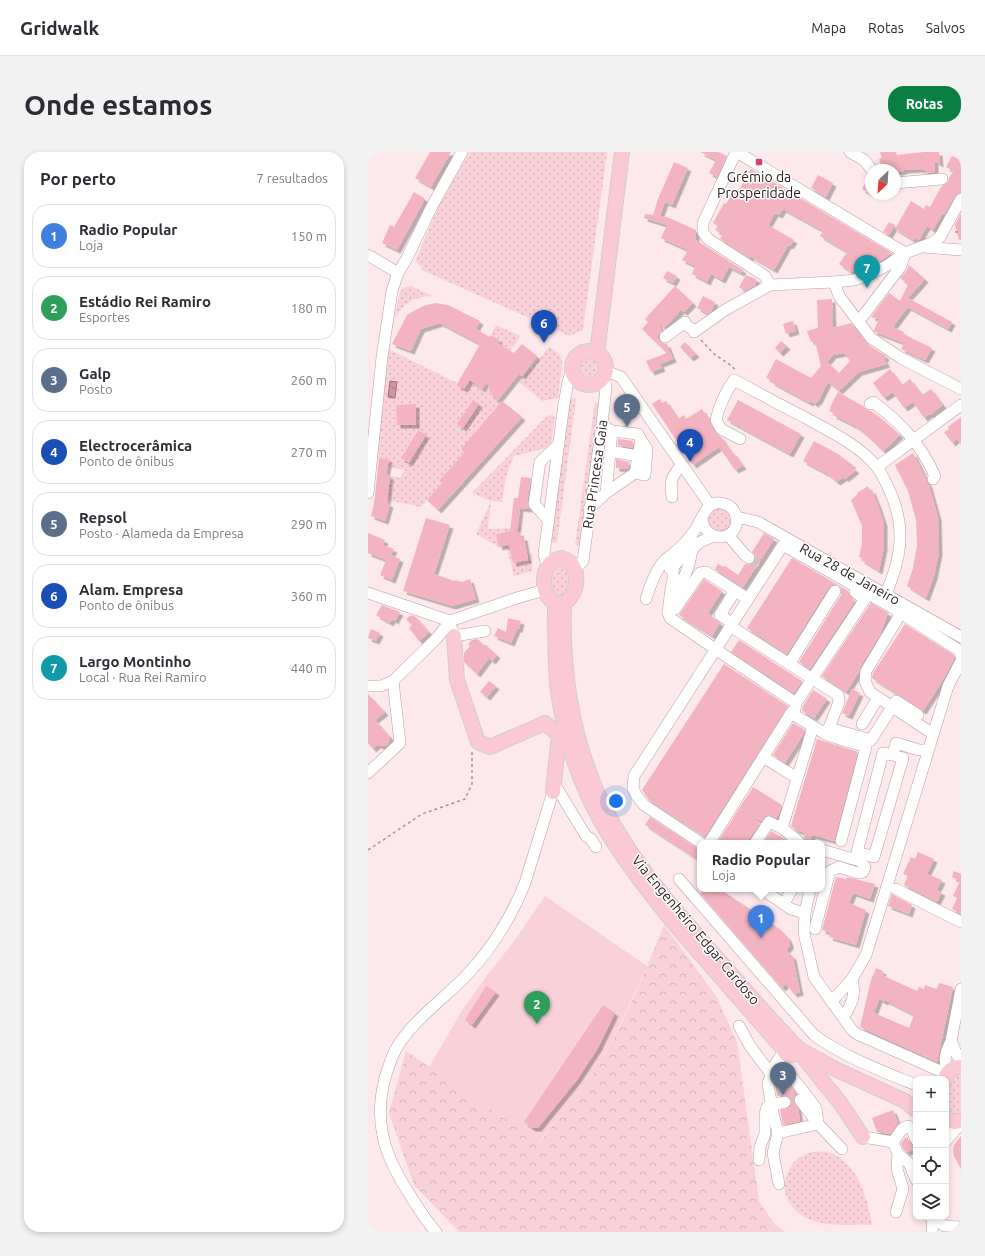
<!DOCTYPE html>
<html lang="pt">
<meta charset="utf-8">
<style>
:root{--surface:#fff;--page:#f2f2f3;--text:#2b2b33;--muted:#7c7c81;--line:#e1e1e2;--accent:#0b8043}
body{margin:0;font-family:Ubuntu,sans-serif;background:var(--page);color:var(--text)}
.controls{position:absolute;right:12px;bottom:12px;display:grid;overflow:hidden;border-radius:8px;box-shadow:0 2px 6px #0003}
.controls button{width:36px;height:36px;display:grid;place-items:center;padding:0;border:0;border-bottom:1px solid var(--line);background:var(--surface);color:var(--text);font:20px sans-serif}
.compass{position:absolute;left:497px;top:12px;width:36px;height:36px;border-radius:50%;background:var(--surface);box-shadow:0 2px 6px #0003;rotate:205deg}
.you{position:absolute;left:248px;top:649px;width:14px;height:14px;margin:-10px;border:3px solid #fff;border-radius:50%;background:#1a73e8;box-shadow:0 0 0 6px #1a73e833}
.badge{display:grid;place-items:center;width:26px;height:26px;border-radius:50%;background:var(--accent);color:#fff;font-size:13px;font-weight:700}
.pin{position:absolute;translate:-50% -33px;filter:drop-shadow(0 1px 2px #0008)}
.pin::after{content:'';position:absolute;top:21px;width:14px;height:12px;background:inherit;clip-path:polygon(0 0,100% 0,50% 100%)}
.popup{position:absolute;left:329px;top:688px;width:128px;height:52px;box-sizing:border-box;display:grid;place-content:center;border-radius:8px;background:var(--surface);filter:drop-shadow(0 1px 3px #0005);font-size:13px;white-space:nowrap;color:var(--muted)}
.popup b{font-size:15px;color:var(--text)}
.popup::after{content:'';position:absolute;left:50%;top:100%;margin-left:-8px;border:8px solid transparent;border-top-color:var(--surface)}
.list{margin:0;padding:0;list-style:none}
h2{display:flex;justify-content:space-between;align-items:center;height:52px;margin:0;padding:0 16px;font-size:17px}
h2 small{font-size:13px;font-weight:400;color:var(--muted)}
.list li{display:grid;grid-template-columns:26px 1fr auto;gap:12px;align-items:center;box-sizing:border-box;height:64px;margin:0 8px 8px;padding:0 8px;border:1px solid var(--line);border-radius:16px}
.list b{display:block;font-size:15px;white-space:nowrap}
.list p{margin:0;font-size:13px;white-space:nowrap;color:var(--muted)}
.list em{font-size:13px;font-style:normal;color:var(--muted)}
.icon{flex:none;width:22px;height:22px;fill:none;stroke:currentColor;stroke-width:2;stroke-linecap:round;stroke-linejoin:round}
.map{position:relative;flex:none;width:593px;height:1080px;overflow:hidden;border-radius:16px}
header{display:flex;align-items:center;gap:24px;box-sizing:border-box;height:56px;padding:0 20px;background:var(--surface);border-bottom:1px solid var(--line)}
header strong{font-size:19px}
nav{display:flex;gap:22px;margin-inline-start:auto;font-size:14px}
.intro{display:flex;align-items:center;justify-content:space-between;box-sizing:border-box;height:96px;padding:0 24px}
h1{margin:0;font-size:28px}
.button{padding:10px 18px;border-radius:16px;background:var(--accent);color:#fff;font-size:14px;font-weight:700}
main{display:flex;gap:24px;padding:0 24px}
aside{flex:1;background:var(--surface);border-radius:16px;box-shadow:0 2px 6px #0003}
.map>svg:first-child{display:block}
.grass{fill:url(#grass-dots);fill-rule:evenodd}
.forest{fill:url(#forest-crowns)}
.pitch{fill:#f9d1d8}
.water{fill:url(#water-waves);stroke:#9f727c}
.building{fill:#f3b3c0;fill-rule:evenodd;filter:url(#shadow)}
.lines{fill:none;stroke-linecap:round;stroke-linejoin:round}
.minor-tunnel{stroke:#d3c1c4;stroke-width:11;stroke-dasharray:11 5.5;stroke-linecap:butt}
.minor-casing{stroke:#b69fa3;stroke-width:12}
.major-casing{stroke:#d0cecf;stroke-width:16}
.path{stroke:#a59598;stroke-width:1.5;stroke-dasharray:3 3;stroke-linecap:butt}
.minor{stroke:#fff;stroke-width:11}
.major{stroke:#fbc9d4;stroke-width:14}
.poi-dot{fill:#d0426e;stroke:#fff;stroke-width:1.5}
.labels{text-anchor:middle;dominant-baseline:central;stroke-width:3;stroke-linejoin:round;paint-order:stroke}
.poi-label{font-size:14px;fill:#2b2224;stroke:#fff}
.street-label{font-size:14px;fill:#2b2224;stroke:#fff}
</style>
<header>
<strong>Gridwalk</strong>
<nav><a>Mapa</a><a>Rotas</a><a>Salvos</a></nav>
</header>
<div class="intro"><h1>Onde estamos</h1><a class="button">Rotas</a></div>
<main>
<aside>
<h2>Por perto<small>7 resultados</small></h2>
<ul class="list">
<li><span class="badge" style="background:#3f7fe0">1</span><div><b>Radio Popular</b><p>Loja</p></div><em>150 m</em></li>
<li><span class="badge" style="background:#2e9e5b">2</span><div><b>Estádio Rei Ramiro</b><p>Esportes</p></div><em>180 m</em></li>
<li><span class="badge" style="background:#5c6f8a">3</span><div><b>Galp</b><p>Posto</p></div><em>260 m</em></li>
<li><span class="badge" style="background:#1a4fb4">4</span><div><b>Electrocerâmica</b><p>Ponto de ônibus</p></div><em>270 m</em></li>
<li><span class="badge" style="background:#5c6f8a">5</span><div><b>Repsol</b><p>Posto · Alameda da Empresa</p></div><em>290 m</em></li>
<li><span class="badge" style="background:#1a4fb4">6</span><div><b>Alam. Empresa</b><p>Ponto de ônibus</p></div><em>360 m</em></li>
<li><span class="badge" style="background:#0f9aa8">7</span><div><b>Largo Montinho</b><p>Local · Rua Rei Ramiro</p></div><em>440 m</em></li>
</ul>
</aside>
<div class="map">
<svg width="593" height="1080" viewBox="0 0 593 1080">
<defs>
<pattern id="grass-dots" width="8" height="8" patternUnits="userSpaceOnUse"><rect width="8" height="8" fill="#f9d1d8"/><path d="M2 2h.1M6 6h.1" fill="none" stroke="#d6b3b9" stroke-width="1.8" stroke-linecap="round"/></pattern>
<pattern id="forest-crowns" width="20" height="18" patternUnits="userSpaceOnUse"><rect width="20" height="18" fill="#f9d1d8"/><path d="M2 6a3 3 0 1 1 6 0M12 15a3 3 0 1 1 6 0" fill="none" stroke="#d6b3b9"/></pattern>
<pattern id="water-waves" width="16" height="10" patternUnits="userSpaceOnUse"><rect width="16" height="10" fill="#d194a1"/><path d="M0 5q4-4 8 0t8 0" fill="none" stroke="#aa7883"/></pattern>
<filter id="shadow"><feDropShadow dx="3.5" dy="3.5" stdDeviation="0" flood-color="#0004"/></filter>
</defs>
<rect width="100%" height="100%" fill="#fde9ec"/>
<!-- grass -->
<g class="grass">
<path d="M102 0H239L215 178 201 184 54 118 48 108 70 55Z"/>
<path d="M43 134 65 144C44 145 37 150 26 168L32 139 38 135Z"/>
<path d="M128 173 153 184 114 237 118 240 121 237 123 243 133 251 93 298 96 301 71 329 74 331 53 355 19 348 22 324 32 326 37 318 20 315 21 307 8 305 20 197 89 231 98 216 101 218 130 191 131 188 123 183ZM49 278H50L41 311 33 306Z"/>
<path d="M181 195C189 199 195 203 194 214L190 246 174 249 151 230 163 216H164Z"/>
<circle cx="221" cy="216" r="9"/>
<path d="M202 246 208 247 189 391 183 390Z"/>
<path d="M227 250 232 251 213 394 207 393Z"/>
<path d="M180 263 187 264 183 295 146 304 138 324 134 350 123 349 120 377 154 376 151 379 152 380 138 383 146 411 160 408V403L165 402 164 419 146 424 139 396 131 395 108 382 123 349 104 341Z"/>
<circle cx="351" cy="368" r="12"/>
<path d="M193 414 196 415 202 421V437L193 447 186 443C182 433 182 419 193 414Z"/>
<path d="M593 921V964L590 965 578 960C578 946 577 925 593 921Z"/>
<path d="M443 1000C448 1000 454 999 459 1000 489 1008 500 1046 504 1073 478 1072 442 1078 424 1054 418 1047 416 1040 417 1031 418 1023 423 1012 429 1007 433 1004 439 1002 443 1000Z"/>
</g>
<!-- forest -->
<path class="forest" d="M296 773 348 844 369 890 391 1049 406 1072 417 1080H91L46 1033 21 961 38 899 172 990C191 965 212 941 229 915 257 871 276 821 296 773Z"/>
<!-- pitch -->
<path class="pitch" d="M177 744 279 814C263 848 249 883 229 915 212 941 191 965 171 990L61 915 95 857 118 825 147 788Z"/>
<!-- water -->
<path class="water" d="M22 229 29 230 27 246 20 245Z"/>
<!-- building -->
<g class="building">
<path d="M62 0H83L63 35 47 26Z"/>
<path d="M332 0H350L359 4 349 25 341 21 348 8Z"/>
<path d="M512 0H528L529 3 556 0H571L572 12 567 9V21H557V18H553L552 17 535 18 536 19 527 20V18H519L518 15 514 16 511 7 514 6Z"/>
<path d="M584 4 593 8V40L587 44 576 63 574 62 565 78 559 74 551 88 546 86 545 88 527 77 543 49 556 57 558 53 562 55 573 35 580 30 581 26 586 19 578 15Z"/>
<path d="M306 10 320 16 304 53 297 50 292 64 299 65 328 78V88L375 118 373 121 361 115 354 128 343 122 339 130 324 122 327 114 314 108 320 98 293 86 299 73 276 66 277 62 285 63 290 47Z"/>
<path d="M383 17 524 101 512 109 504 104 501 109 496 106 488 119 483 120 471 112 479 100 452 84 455 79 415 57 411 63 407 61 400 73 426 88 422 94 420 93 406 118 382 104V106L352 87 355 82 347 78 350 74 345 71 356 51 358 52 366 38 370 40Z"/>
<path d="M450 23 465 31 458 45 443 36Z"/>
<path d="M501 24 503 25V42L494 37Z"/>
<path d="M46 40 56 46V49L29 98 14 91 22 73 26 75Z"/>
<path d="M593 61V88H591L587 73Z"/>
<path d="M521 70 527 73 521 83 515 80Z"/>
<path d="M541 113 557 127 540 146 584 170 580 177 540 155 536 160 525 175 536 180 535 182 564 196 557 208 533 197 536 191 507 180 506 178 511 167 503 165 521 141 532 149 540 133 532 126 539 118Z"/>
<path d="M299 119 309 124 305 131 295 126Z"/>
<path d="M378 123 388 127V133L377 139 371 135Z"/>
<path d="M307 134 325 151 316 160 313 158 296 176 290 170 294 179 290 183V186L294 191 299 192 305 207 292 212 294 216 283 220 278 209 299 201 274 177 280 170 277 167Z"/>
<path d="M335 144 347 150 343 160 340 162 329 156Z"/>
<path d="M464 147 465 176 483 171 500 193 518 204 516 208 519 212 491 220 471 239 460 230 450 250 449 249 447 252 443 249 442 251 403 230V228L398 226 408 207 443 226 453 214 447 189 443 190 439 179 450 176 449 148ZM476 201 482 209 471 221 459 210 465 203Z"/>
<path d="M67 151 80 153 112 169 108 177 122 185 123 183 131 188 130 191 146 201 154 192 169 204 154 224 151 222 130 248 123 243 119 230 114 237 102 228 96 237 89 233 112 192 72 171 53 177 43 199 24 192 39 163 55 154Z"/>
<path d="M425 169 428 179 418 182 415 172Z"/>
<path d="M413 189 419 194 412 201 407 196Z"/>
<path d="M317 190 328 202 322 206 312 195Z"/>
<path d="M522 217 534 233 542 227 554 243 563 237 575 253 562 263 561 262 556 266 545 250 536 256 525 240 516 246 505 231Z"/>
<path d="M470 240 495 254 499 258 503 259 514 267 532 283 515 299 498 283 487 274 465 263 466 261 461 259 463 256 462 255Z"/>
<path d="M292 247 294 251 298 249 310 267 316 263 318 267 334 257 341 268 347 280 353 285 364 301 365 300 375 314 367 318 351 295 325 313 284 252Z"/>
<path d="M105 248 111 252 95 276 89 272Z"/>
<path d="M370 248 433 282 422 302 359 268Z"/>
<path d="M134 249 154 265 70 358 59 348 74 331 71 329 96 301 94 299V296Z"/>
<path d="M48 252V273H29L28 253Z"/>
<path d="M593 265V293L589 287 584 291 576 280 581 277 580 275Z"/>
<path d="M50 278 58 283 41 311 33 306Z"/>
<path d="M250 287 265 289 264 296 250 293Z"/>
<path d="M446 289 470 302 485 313 483 314 488 318 477 327 476 325 469 330 459 322 435 309Z"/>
<path d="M545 301 561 333 570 365 571 400 566 424 558 446 539 434 545 416 549 393 548 368 540 339 527 313Z"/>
<path d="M11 306 21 307 18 323 22 324 19 351 22 352 17 369 3 364 6 352Z"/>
<path d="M248 307 261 310 260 317 248 316Z"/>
<path d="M153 325 163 326 159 351 161 357 152 356 149 381 152 380 153 385H156L160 408 145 411 141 393 131 395 128 383 142 379 146 346H150Z"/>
<path d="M500 334 502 338H504L510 353 516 371V395L511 419 493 408 494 406 491 405 494 391V374L483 348 490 342 489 341Z"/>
<path d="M58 366 82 373 66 422 87 429V428L94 430 102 427 108 447 84 454 35 439Z"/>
<path d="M0 381 17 388 15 393 26 397 23 403 32 407 24 428 12 423 18 408 0 401Z"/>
<path d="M396 381 406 387 375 435 346 417H347L350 412 356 415 357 414 370 423 377 412 383 413 387 410 388 404 384 400Z"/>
<path d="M424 406 470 433 480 439 481 443 487 449 442 517 431 510 473 443V436L470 433H464L461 435 419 502 379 476Z"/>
<path d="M336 427 354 439 340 461 352 471 344 484 311 463Z"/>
<path d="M503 451 520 461 512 483 492 515 491 520 478 540 454 524Z"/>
<path d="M14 453 32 460 27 469 24 467 22 471 8 463Z"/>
<path d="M43 463 48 465 61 480 51 489 41 476 44 473 38 467Z"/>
<path d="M140 466 153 469 151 477H149L143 491 126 484 130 476 138 480Z"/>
<path d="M537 472 586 503V507L575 528 555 559 504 526 505 521Z"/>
<path d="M3 477 12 481 8 489 0 486Z"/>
<path d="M110 487 115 493H118L129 503 124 509 121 506 109 522 96 510V501L102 494 100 492 104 488Z"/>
<path d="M371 488 434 529 426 541 363 500Z"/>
<path d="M356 512 420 554 337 684 281 648 274 638Z"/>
<path d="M121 529 128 534 119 545 112 540Z"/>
<path d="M484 537 492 541 481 564 474 561Z"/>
<path d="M445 538 459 547 446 566 434 559 435 554Z"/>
<path d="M0 542 17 560 7 568 22 585V588L19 593 15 594 9 593 5 597 0 591Z"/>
<path d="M425 571 437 578 435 583 417 611 405 603Z"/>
<path d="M449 587 490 600 466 689 444 683 442 691H437L436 686 437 681 428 678 423 674Z"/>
<path d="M385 635 414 653 411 661 408 666 400 663 397 664 394 669 382 665 392 671 381 687 380 691H349Z"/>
<path d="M282 665 332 698V709L277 673Z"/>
<path d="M403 679 417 687 421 691H395Z"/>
<path d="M550 700 566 707 559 722 574 728 569 738 574 740 569 750 536 733 540 724 535 722 543 705 547 707Z"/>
<path d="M586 719 593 722V762L584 757 589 746 585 744 592 729 584 725Z"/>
<path d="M468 725 478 727 479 725 507 732 502 747 485 741 481 751 498 758 488 793 461 785 463 781 454 778Z"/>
<path d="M336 737H352L413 778 420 786 422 791V794L418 798 425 805 432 840 426 842 418 832 414 836 332 741Z"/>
<path d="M524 742 544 753 541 762 520 754Z"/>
<path d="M508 816 515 819 514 823 549 839 551 835 556 837 557 833 569 837 571 831 585 835 569 910 492 875 503 828ZM511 847 517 850V848L546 863 541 876 506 861Z"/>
<path d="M118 834 128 840 104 873 97 868Z"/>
<path d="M235 853 247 861 230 896 209 928 170 976H164L156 970Z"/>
<path d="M419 930 425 938 427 944 425 949 430 956 432 969 415 973 412 958 421 955 424 949 422 945 419 943 409 944 408 935 414 937 417 935Z"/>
<path d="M525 958 530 971 522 982 509 980 504 966Z"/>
<path d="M593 984V1017L586 1004 585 998 586 993Z"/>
<path d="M539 985 542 991 544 994 548 995V997L539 1000 536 998 533 991 536 987Z"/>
</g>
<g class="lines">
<!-- minor-tunnel -->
<g class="minor-tunnel">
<path d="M381 406 390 412"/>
<path d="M412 930 417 950 432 948"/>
</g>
<!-- minor casing -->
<g class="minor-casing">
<g id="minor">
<path d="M368 0 335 71V80L340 87 397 124 402 133"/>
<path d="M369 0 537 101"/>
<path d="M482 0 496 8 504 18"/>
<path d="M527 31 574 27"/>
<path d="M556 95 593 98"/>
<path d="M0 103 30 121"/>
<path d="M466 130 471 144 503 186 533 206 593 237"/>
<path d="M495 164 533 114 537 101"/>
<path d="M326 180 357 158 402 133 466 130 486 128 501 123 520 113 537 101 564 91 572 85 593 47"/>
<path d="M297 185 317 170 318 173 327 179"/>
<path d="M238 219 253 225 342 353"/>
<path d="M502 252 505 250C533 271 552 291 567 324L565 327"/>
<path d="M372 287 353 277 348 268C351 253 357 241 366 228 389 240 412 253 436 265 461 279 490 292 509 315 515 323 519 333 523 342 538 377 533 407 518 442"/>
<path d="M242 299 270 304"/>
<path d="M509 315 593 253"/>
<path d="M267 321 277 323 279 297 273 288"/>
<path d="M0 341 14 205 24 139 30 121 39 106 63 56 94 0"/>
<path d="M238 341 267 321 273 288 270 282 244 279"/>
<path d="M304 345C302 329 303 326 313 313"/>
<path d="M221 357 238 341 244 279 239 276"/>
<path d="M369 365 390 370 593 485"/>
<path d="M181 369 166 352 172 310 191 292"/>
<path d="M360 383 377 403 381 406"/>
<path d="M306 402 305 427 303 436 302 445C315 434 322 413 324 397"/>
<path d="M179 414 176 402 196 252 200 230 204 217"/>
<path d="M207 417 215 409 234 272 238 236 236 224"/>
<path d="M302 417 332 390 346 384"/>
<path d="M0 441 82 469 152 445 177 438"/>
<path d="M302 445 300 460 302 466 359 505 428 551 427 557 423 561 456 581 461 576 503 588 528 549 550 563"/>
<path d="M278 447C282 434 287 419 296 409 299 406 303 404 306 401 313 395 320 388 325 381 334 370 337 345 357 352 363 354 367 359 368 365 373 388 338 394 334 367"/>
<path d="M300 460 307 457 332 421 338 420 380 447"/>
<path d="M533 461 498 519 497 529 502 540 565 582"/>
<path d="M364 471 352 463 367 439"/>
<path d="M362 474 470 543 471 550 461 576"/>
<path d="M84 477 86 484 117 479"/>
<path d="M421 512 467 439"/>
<path d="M0 534H13L25 529 69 486 82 469"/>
<path d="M428 551 497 447 487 440"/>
<path d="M494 572 510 546"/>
<path d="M456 581 462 584 498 595 473 689"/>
<path d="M525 603 535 606 506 705 489 700 515 601 525 603 528 591 551 598H559"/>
<path d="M395 605 429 626"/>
<path d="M0 621 32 591 25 529"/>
<path d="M187 633 218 684 223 687 228 695"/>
<path d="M414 676 445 575"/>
<path d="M333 691 276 653 268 643 265 636 266 624 415 393 525 456 592 499 593 505"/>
<path d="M341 691 423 561"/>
<path d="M387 691 401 670 414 676 430 689V691"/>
<path d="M311 727 446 883C476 905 514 919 548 933"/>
<path d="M442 737 437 761 436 781 446 825 484 878 489 882 579 922"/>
<path d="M528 737 593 770"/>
<path d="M401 742 423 757 437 761"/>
<path d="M416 752 424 737"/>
<path d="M447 777 462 719 471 715 490 721 495 720 497 715 492 709 454 698"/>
<path d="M464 849 484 827 498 803 580 534 593 509"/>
<path d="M476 865C484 851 488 844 484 827"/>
<path d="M371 874 382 894 403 922"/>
<path d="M583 889 589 903 593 908"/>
<path d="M411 912 409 915 412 930"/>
<path d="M409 915 422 923 436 940 448 956 450 972 410 981"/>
<path d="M581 920 578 915 577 907 579 898 583 889 593 837"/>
<path d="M432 948 450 972 474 997"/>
<path d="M495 985 525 990"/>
<path d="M578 989 593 971"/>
<path d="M525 990 530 1002 529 1017 535 1037 528 1060"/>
<path d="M525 990 534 977 540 974 544 978 548 988"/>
<path d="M530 1002 541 1011 548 1028"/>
<path d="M391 1008 392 995 397 982V962L399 955 403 953 417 950"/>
<path d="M411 1032 405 1001 410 981 405 961 400 932 403 922 408 911 416 899"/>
<path d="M562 1065 577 1074 593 1075"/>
<path d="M68 1080C58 1069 50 1056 42 1043 17 1005 5 971 17 926 21 913 25 900 33 889 50 865 76 846 97 825 123 798 143 766 157 731L187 633"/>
<path d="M564 1080 565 1065"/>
</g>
</g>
<!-- major casing -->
<g class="major-casing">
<g id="major">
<circle cx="221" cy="216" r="17"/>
<path d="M229 201 254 0"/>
<path d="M194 406C222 415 204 464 184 449 179 445 177 440 176 433 175 419 180 408 194 406Z"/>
<path d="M187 451C187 477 187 503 189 529 190 546 194 563 198 580 216 658 259 714 309 775 344 816 381 857 416 898 417 902 420 904 424 903L429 898 428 894C396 861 366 825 335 790 308 759 281 728 258 693 210 620 193 538 196 451"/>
<path d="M86 484 89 528 110 590 122 595 177 571 191 583 185 640"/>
<path d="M429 896 467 917 537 949 548 958"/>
<path d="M432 901 473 952 495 985"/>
<path d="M577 927C579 919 585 915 593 915"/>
<path d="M578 966 586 970 593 969"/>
</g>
</g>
<!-- path -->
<g class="path">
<path d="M587 80H593"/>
<path d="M333 188 346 202 364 214 367 218"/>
<path d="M0 698 54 662 97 647 104 632V599"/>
</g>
<!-- minor -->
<use href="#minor" class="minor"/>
<!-- major -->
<use href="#major" class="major"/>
</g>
<!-- markers -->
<rect class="poi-dot" x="387" y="6" width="8" height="8" rx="2"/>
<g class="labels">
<!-- poi labels -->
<g class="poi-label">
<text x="391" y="25">Grémio da<tspan x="391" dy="16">Prosperidade</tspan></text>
</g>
<!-- street labels -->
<g class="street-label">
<text transform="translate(227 322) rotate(-82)">Rua Princesa Gaia</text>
<text transform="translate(482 422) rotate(29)">Rua 28 de Janeiro</text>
<text transform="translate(328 778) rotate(50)">Via Engenheiro Edgar Cardoso</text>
</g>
</g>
</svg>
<div class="controls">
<button>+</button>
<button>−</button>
<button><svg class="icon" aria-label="locate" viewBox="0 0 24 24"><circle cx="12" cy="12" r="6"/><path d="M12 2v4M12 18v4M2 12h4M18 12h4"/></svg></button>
<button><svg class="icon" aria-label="layers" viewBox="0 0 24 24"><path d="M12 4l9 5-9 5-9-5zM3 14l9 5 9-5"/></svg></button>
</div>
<svg class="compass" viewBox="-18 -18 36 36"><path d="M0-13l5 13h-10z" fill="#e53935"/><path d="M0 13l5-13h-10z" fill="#7c7c81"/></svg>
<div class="you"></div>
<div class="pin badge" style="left:393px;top:786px;background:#3f7fe0">1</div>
<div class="popup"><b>Radio Popular</b>Loja</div>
<div class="pin badge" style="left:169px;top:872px;background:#2e9e5b">2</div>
<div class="pin badge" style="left:415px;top:943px;background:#5c6f8a">3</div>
<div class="pin badge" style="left:322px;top:310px;background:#1a4fb4">4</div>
<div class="pin badge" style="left:259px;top:275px;background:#5c6f8a">5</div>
<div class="pin badge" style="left:176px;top:191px;background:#1a4fb4">6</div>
<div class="pin badge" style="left:499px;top:136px;background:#0f9aa8">7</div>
</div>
</main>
